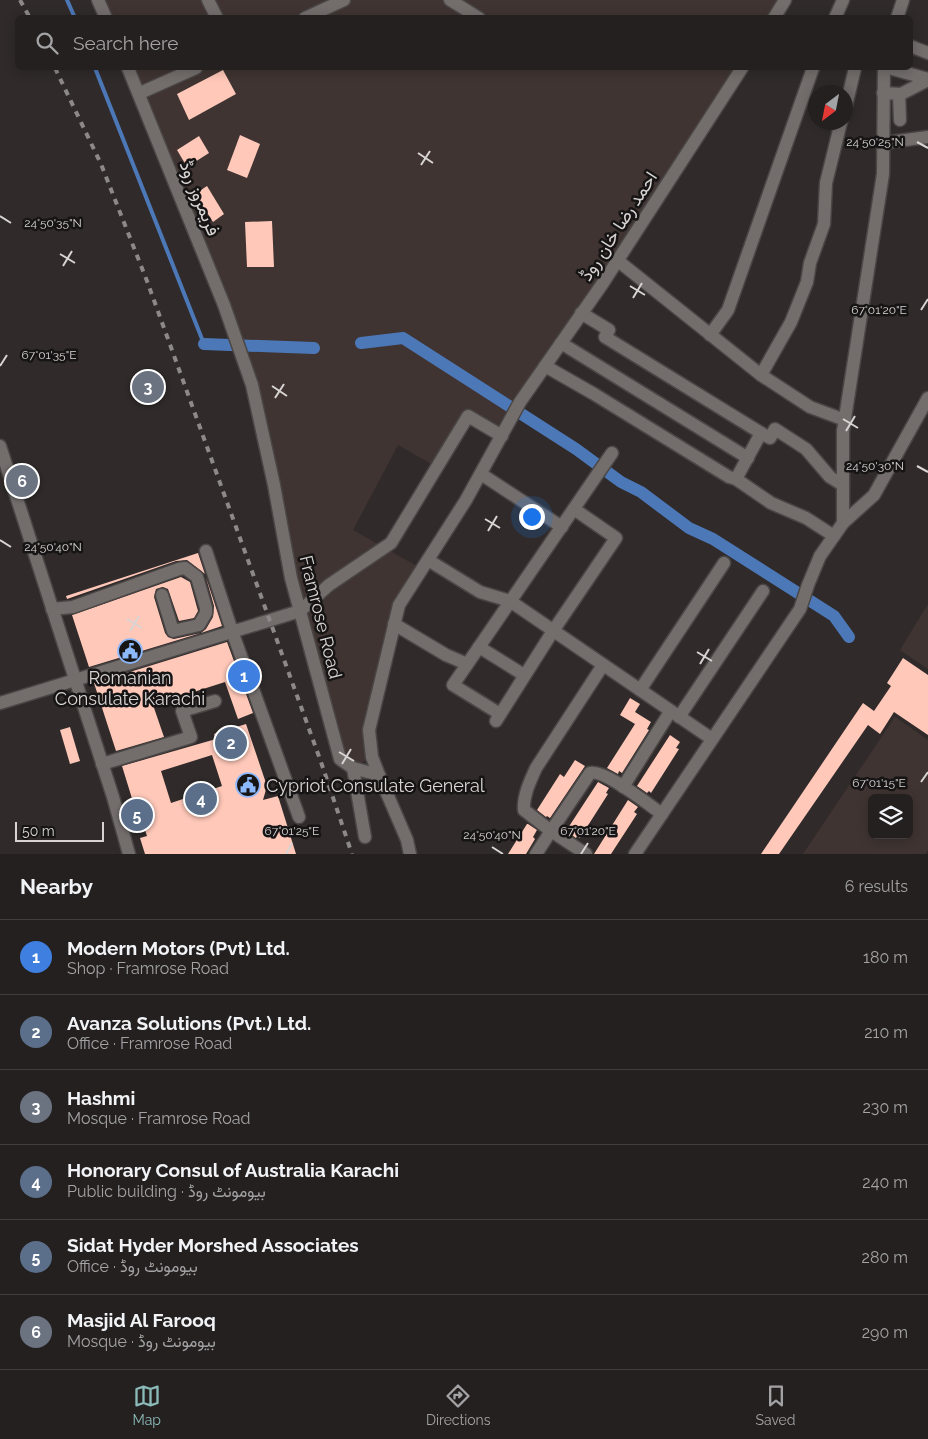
<!DOCTYPE html>
<meta charset="utf-8">
<style>
:root{--surface:#242020;--page:#302d2d;--text:#f1f3f6;--muted:#a3a3a5;--line:#413e3e;--accent:#8bbbb9}
body{margin:0;font-family:Raleway,Vazirmatn,sans-serif;background:var(--page);color:var(--text)}
.controls{position:absolute;right:15px;bottom:15px;display:grid;overflow:hidden;border-radius:8px;box-shadow:0 2px 12px #0003}
.controls button{width:45px;height:45px;display:grid;place-items:center;padding:0;border:0;border-bottom:1px solid var(--line);background:var(--surface);color:var(--text);font:25px sans-serif}
.compass{position:absolute;left:808px;top:85px;width:45px;height:45px;border-radius:50%;background:var(--surface);box-shadow:0 2px 12px #0003;rotate:212deg}
.scale{position:absolute;left:15px;bottom:12px;width:89px;box-sizing:border-box;padding-left:5px;border:2px solid #d7d4d3;border-top:0;font-size:14px;line-height:18px;white-space:nowrap;color:#d7d4d3;-webkit-text-stroke:4px #161414;paint-order:stroke}
.you{position:absolute;left:531px;top:516px;width:18px;height:18px;margin:-12px;border:4px solid #fff;border-radius:50%;background:#1a73e8;box-shadow:0 0 0 8px #1a73e833}
.badge{display:grid;place-items:center;width:32px;height:32px;border-radius:50%;background:var(--accent);color:#fff;font-size:16px;font-weight:700}
.pin{position:absolute;translate:-50% -50%;border:2px solid #fff;box-shadow:0 1px 5px #0006}
.list{margin:0;padding:0;list-style:none}
h2{display:flex;justify-content:space-between;align-items:center;height:65px;margin:0;padding:0 20px;font-size:21px}
h2 small{font-size:16px;font-weight:400;color:var(--muted)}
.list li{display:grid;grid-template-columns:32px 1fr auto;gap:15px;align-items:center;box-sizing:border-box;height:75px;padding:0 20px;border-top:1px solid var(--line)}
.list b{display:block;font-size:19px;white-space:nowrap}
.list p{margin:0;font-size:16px;white-space:nowrap;color:var(--muted)}
.list em{font-size:16px;font-style:normal;color:var(--muted)}
.icon{flex:none;width:28px;height:28px;fill:none;stroke:currentColor;stroke-width:2;stroke-linecap:round;stroke-linejoin:round}
.map{position:relative;flex:none;width:928px;height:854px;overflow:hidden}
.search{position:absolute;background:var(--surface);box-shadow:0 2px 12px #0003;left:15px;right:15px;top:15px;height:55px;display:flex;align-items:center;gap:12px;box-sizing:border-box;padding:0 18px;border-radius:8px;color:var(--muted);font-size:19px}
.sheet{height:515px;background:var(--surface)}
nav{display:flex;justify-content:space-around;align-items:center;box-sizing:border-box;height:70px;border-top:1px solid var(--line);background:var(--surface);font-size:14px;color:var(--muted)}
nav a{display:grid;justify-items:center;gap:2px}
nav .on{color:var(--accent)}
.map>svg:first-child{display:block}
.built{fill:#3f3431;fill-rule:evenodd}
.lines{fill:none;stroke-linecap:round;stroke-linejoin:round}
.stream{stroke:#4c78b8;stroke-width:4}
.canal{stroke:#4c78b8;stroke-width:12}
.building{fill:#ffc8b9;fill-rule:evenodd}
.minor-casing{stroke:#4a4645;stroke-width:15}
.minor{stroke:#736e6c;stroke-width:12}
.rail{stroke:#8d8988;stroke-width:4;stroke-dasharray:6 6;stroke-linecap:butt}
.ticks{fill:none;stroke:#d7d4d3;stroke-width:2}
.labels{text-anchor:middle;dominant-baseline:central;stroke-width:5;stroke-linejoin:round;paint-order:stroke}
.street-label{font-size:18px;fill:#d7d4d3;stroke:#161414}
.poi-label{font-size:18px;fill:#d7d4d3;stroke:#161414}
.ticks-label{font-size:12px;text-anchor:middle;fill:#d7d4d3;stroke:#161414;stroke-width:5;stroke-linejoin:round;paint-order:stroke}
</style>
<div class="map">
<svg width="928" height="854" viewBox="0 0 928 854">
<rect width="100%" height="100%" fill="#302b2a"/>
<!-- built -->
<g class="built">
<path d="M96 0H785L774 18H105Z"/>
<path d="M128 68H742L603 283 515 396 498 426 468 417 437 467 398 445 353 530 422 569 399 604 370 730 372 757 353 767 340 759 300 611 252 385Z"/>
<path d="M928 604V669L900 650Z"/>
<path d="M895 717 928 740V850L926 854H803ZM872 798H909V835H872Z"/>
</g>
<g class="lines">
<!-- stream -->
<g class="stream">
<path d="M67 0 75 18"/>
<path d="M95 68 204 344"/>
</g>
<!-- canal -->
<g class="canal">
<path d="M361 343 403 338 576 449 621 482 641 492 689 528 713 539 834 616 849 637"/>
<path d="M204 344 314 348"/>
</g>
</g>
<!-- building -->
<g class="building">
<path d="M223 70 236 94 189 120 177 94Z"/>
<path d="M240 135 260 144 247 178 227 170Z"/>
<path d="M199 136 209 153 187 167 177 150Z"/>
<path d="M207 186 224 214 213 222 195 194Z"/>
<path d="M272 221 274 267H247L245 222Z"/>
<path d="M198 553 222 626 201 633 206 629 213 617 214 606 205 574 187 560 176 561 67 599 66 596Z"/>
<path d="M181 577 190 582 198 611 194 618 179 621 168 589 163 587 156 589 154 597 165 633 168 637 174 639 201 633 89 667 72 615Z"/>
<path d="M227 642 253 713 238 719 225 682 153 705 164 737 116 751 94 683Z"/>
<path d="M903 658 928 675V735L894 712 880 734 868 725 779 854H761L863 703 874 711 891 686 887 683Z"/>
<path d="M630 698 640 704 635 712 651 722 647 729 649 730 622 773 619 771 618 774 607 768 635 724 620 715Z"/>
<path d="M246 724 267 786 263 800 278 796 296 854H145L140 838 147 836 136 804 134 805 122 766 216 739 214 734ZM212 755 222 786 171 803 161 771Z"/>
<path d="M70 727 80 761 70 764 60 730Z"/>
<path d="M670 735 680 742 676 748 679 749 651 793 649 791 647 793 637 786Z"/>
<path d="M575 760 585 766 550 818 547 816 546 817 537 810 560 774 564 777Z"/>
<path d="M598 782 609 788 606 793 608 794 580 838 577 836 576 838 566 831Z"/>
<path d="M628 800 638 807 634 812 637 814 611 854H594Z"/>
<path d="M527 824H528L537 830 533 837 535 839 526 854H508Z"/>
</g>
<g class="lines">
<!-- minor casing -->
<g class="minor-casing">
<g id="minor">
<path d="M98 0 106 18"/>
<path d="M208 0 217 18"/>
<path d="M450 0 479 18"/>
<path d="M305 18 344 0"/>
<path d="M774 18 785 0"/>
<path d="M835 18 843 0"/>
<path d="M897 18 903 0"/>
<path d="M910 46 928 53"/>
<path d="M128 68 224 305 252 385 274 485 291 578 340 759 353 768 379 775 407 840 410 854"/>
<path d="M889 68 928 79"/>
<path d="M140 93 196 68"/>
<path d="M883 93 901 94 928 80"/>
<path d="M899 94 900 120"/>
<path d="M846 106 855 68"/>
<path d="M883 143 928 137"/>
<path d="M617 260 761 375 810 407 845 420"/>
<path d="M581 313 609 330 605 337 761 433 770 438 775 429 806 449 830 477 843 485"/>
<path d="M710 335 728 310 813 68"/>
<path d="M561 343 748 458"/>
<path d="M545 366 594 394 729 477 736 479 771 503 806 518 834 536"/>
<path d="M761 375 791 322 807 282 810 263 824 224 826 183 841 122"/>
<path d="M0 446 113 797 129 854"/>
<path d="M481 474 562 527"/>
<path d="M736 479 761 433"/>
<path d="M843 523 874 495 928 398"/>
<path d="M206 551 232 631 299 817"/>
<path d="M428 560 480 592 510 601 712 739"/>
<path d="M52 609 73 607 179 569 185 568 197 577 206 608V613L199 625 173 631 162 595"/>
<path d="M394 624 446 655 467 664"/>
<path d="M479 647 524 675"/>
<path d="M640 690 724 563"/>
<path d="M0 703 300 611 329 585 391 543 468 416 502 436"/>
<path d="M500 714 453 685 612 453"/>
<path d="M679 717 763 591"/>
<path d="M496 721 553 631 616 538 574 509"/>
<path d="M102 764 191 737 182 711 215 701"/>
<path d="M353 768 365 837"/>
<path d="M379 775 372 757 369 730 399 605 466 500 520 402 603 283 742 68"/>
<path d="M623 787 670 712"/>
<path d="M536 854 551 831 524 810C523 796 530 781 536 768L603 665"/>
<path d="M586 854 551 831 590 773C604 769 649 805 662 814"/>
<path d="M635 854 800 609 808 585 820 556 843 523V431L883 174 884 68"/>
</g>
</g>
<!-- minor -->
<use href="#minor" class="minor"/>
<!-- rail -->
<g class="rail">
<path d="M20 0 30 18"/>
<path d="M55 68 101 164 147 281 321 762 352 854"/>
</g>
</g>
<!-- ticks -->
<path class="ticks" d="M917 142 928 148M418 153 433 163M421 165 430 151M0 216 11 223M60 254 75 263M63 266 72 251M630 286 645 295M633 298 642 283M921 310 928 299M0 366 7 355M272 386 287 396M275 398 284 384M843 419 858 428M846 431 855 416M917 466 928 472M485 519 500 528M488 531 497 516M0 540 11 547M127 619 142 628M130 631 139 616M697 652 712 661M700 664 709 649M339 752 354 761M342 764 351 749M921 782 928 772M492 847 503 854M286 854 292 843M581 854 588 843"/>
<!-- icons -->
<defs>
<g id="civic-ring" transform="scale(1.25)"><circle r="9.5" fill="#161414" stroke="#8bb9fc" stroke-width="1.5"/><path d="M-.6-6.5H3V-4.5H.6V-3L4-1V1h2V6H-6V1h2V-1L-.6-3ZM-1.2 2.5V6h2.4V2.5Z" fill="#8bb9fc"/></g>
</defs>
<g fill-rule="evenodd">
<use href="#civic-ring" x="130" y="651"/>
<use href="#civic-ring" x="248" y="785"/>
</g>
<g class="labels">
<!-- street labels -->
<g class="street-label">
<text transform="translate(200 198) rotate(68)">فریمروز روڈ</text>
<text transform="translate(618 226) rotate(-57)">احمد رضا خان روڈ</text>
<text transform="translate(321 617) rotate(76)">Framrose Road</text>
</g>
<!-- poi labels -->
<g class="poi-label">
<text x="130" y="677">Romanian<tspan x="130" dy="21">Consulate Karachi</tspan></text>
<text x="266" y="785" text-anchor="start">Cypriot Consulate General</text>
</g>
</g>
<g class="ticks-label">
<text x="875" y="146">24°50'25"N</text>
<text x="53" y="227">24°50'35"N</text>
<text x="879" y="314">67°01'20"E</text>
<text x="49" y="359">67°01'35"E</text>
<text x="875" y="470">24°50'30"N</text>
<text x="53" y="551">24°50'40"N</text>
<text x="879" y="787">67°01'15"E</text>
<text x="292" y="835">67°01'25"E</text>
<text x="588" y="835">67°01'20"E</text>
<text x="492" y="839">24°50'40"N</text>
</g>
</svg>
<div class="controls">
<button><svg class="icon" aria-label="layers" viewBox="0 0 24 24"><path d="M12 4l9 5-9 5-9-5zM3 14l9 5 9-5"/></svg></button>
</div>
<svg class="compass" viewBox="-18 -18 36 36"><path d="M0-13l5 13h-10z" fill="#e53935"/><path d="M0 13l5-13h-10z" fill="#a3a3a5"/></svg>
<div class="scale">50 m</div>
<div class="you"></div>
<div class="pin badge" style="left:244px;top:676px;background:#3f7fe0">1</div>
<div class="pin badge" style="left:231px;top:743px;background:#5c6f8a">2</div>
<div class="pin badge" style="left:148px;top:387px;background:#6b7280">3</div>
<div class="pin badge" style="left:201px;top:799px;background:#5c6f8a">4</div>
<div class="pin badge" style="left:137px;top:815px;background:#5c6f8a">5</div>
<div class="pin badge" style="left:22px;top:481px;background:#6b7280">6</div>
<div class="search"><svg class="icon" aria-label="search" viewBox="0 0 24 24"><circle cx="10" cy="10" r="6"/><path d="M15 15l6 6"/></svg>Search here</div>
</div>
<section class="sheet">
<h2>Nearby<small>6 results</small></h2>
<ul class="list">
<li><span class="badge" style="background:#3f7fe0">1</span><div><b>Modern Motors (Pvt) Ltd.</b><p>Shop · Framrose Road</p></div><em>180 m</em></li>
<li><span class="badge" style="background:#5c6f8a">2</span><div><b>Avanza Solutions (Pvt.) Ltd.</b><p>Office · Framrose Road</p></div><em>210 m</em></li>
<li><span class="badge" style="background:#6b7280">3</span><div><b>Hashmi</b><p>Mosque · Framrose Road</p></div><em>230 m</em></li>
<li><span class="badge" style="background:#5c6f8a">4</span><div><b>Honorary Consul of Australia Karachi</b><p>Public building · بیومونٹ روڈ</p></div><em>240 m</em></li>
<li><span class="badge" style="background:#5c6f8a">5</span><div><b>Sidat Hyder Morshed Associates</b><p>Office · بیومونٹ روڈ</p></div><em>280 m</em></li>
<li><span class="badge" style="background:#6b7280">6</span><div><b>Masjid Al Farooq</b><p>Mosque · بیومونٹ روڈ</p></div><em>290 m</em></li>
</ul>
</section>
<nav>
<a class="on"><svg class="icon" aria-label="map" viewBox="0 0 24 24"><path d="M3 6l6-2 6 2 6-2v14l-6 2-6-2-6 2zM9 4v14M15 6v14"/></svg>Map</a>
<a><svg class="icon" aria-label="directions" viewBox="0 0 24 24"><path d="M12 3l9 9-9 9-9-9zM9 14v-3h6M13 9l2 2-2 2"/></svg>Directions</a>
<a><svg class="icon" aria-label="saved" viewBox="0 0 24 24"><path d="M7 4h10v16l-5-4-5 4z"/></svg>Saved</a>
</nav>
